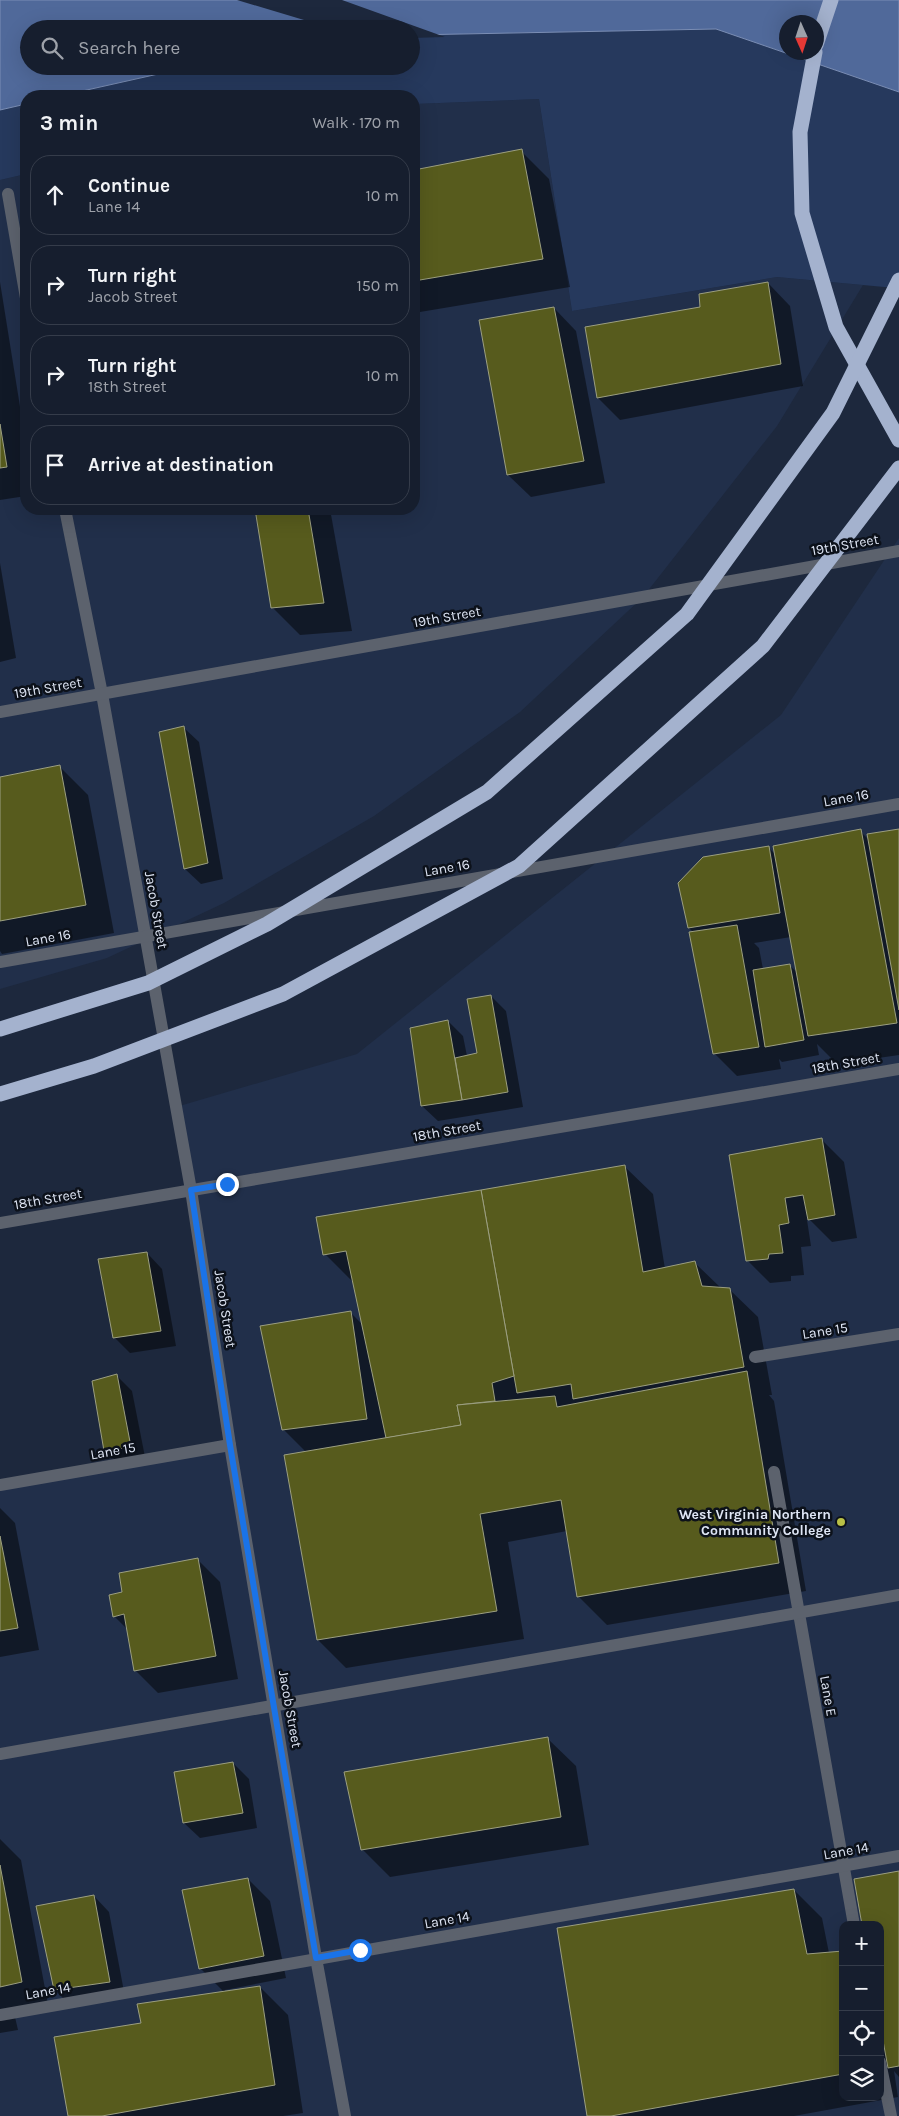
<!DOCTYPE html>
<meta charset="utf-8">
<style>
:root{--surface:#161e2e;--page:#232b3a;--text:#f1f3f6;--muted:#9ea2aa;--line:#353c4a}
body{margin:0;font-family:Karla,sans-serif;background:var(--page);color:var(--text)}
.controls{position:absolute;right:15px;bottom:15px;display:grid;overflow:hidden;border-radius:10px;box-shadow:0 5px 20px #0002}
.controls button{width:45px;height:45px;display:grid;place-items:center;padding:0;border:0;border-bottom:1px solid var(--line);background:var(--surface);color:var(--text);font:25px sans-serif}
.compass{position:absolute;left:779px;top:15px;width:45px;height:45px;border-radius:50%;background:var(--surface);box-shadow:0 5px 20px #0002;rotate:177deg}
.stop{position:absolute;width:15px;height:15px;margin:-11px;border:4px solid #1a73e8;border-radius:50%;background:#fff}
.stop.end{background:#1a73e8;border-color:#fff;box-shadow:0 1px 5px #0008}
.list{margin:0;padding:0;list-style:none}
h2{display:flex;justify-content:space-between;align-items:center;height:65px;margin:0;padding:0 20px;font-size:21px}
h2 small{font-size:16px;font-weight:400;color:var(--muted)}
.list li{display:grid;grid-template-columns:32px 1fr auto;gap:15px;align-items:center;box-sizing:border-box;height:80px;margin:0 10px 10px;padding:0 10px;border:1px solid var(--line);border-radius:20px}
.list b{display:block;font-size:19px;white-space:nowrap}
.list p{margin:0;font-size:16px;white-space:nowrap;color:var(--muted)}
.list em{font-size:16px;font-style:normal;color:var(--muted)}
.icon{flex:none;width:28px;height:28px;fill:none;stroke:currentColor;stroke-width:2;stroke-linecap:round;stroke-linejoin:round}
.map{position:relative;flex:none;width:899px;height:2116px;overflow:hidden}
.search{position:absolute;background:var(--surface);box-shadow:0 5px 20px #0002;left:20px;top:20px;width:400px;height:55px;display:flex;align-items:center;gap:12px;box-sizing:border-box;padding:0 18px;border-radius:28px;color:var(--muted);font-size:19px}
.panel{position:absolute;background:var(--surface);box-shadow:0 5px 20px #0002;left:20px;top:90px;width:400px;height:425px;border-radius:20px}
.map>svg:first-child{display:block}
.built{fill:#212f4a;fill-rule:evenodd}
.green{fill:#26395d}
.water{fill:#50699a;stroke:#7b8eb5;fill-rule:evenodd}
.pier{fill:#1d283d}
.shadow{fill:#0007;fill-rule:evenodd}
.building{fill:#575b1d;stroke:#9c9f81}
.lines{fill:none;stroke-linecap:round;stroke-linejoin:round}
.minor{stroke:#5c626d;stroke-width:12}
.highway{stroke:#a4b2ce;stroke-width:15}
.highway-bridge{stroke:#a4b2ce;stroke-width:15}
.route{stroke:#1a73e8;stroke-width:6}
.poi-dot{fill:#b9c046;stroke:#0c111a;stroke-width:2}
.labels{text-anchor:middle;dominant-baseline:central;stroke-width:5;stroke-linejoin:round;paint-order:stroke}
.street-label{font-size:14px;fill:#dfe6f5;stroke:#0c111a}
.poi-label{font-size:14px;font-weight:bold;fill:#dfe6f5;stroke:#0c111a;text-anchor:end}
</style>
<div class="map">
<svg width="899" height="2116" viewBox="0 0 899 2116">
<rect width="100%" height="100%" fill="#1d283d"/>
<!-- built -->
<g class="built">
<path d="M539 99 572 311 777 277 863 285 777 426 643 597 520 712 374 816 224 903 107 958 0 989V180L26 174V509H414V104Z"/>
<path d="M899 538V2116H0V1485L230 1445 176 1107 357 1054 781 715ZM843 1925H880V2097H843Z"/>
</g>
<!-- green -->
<g class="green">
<path d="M716 29 899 92V280L895 288 777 277 572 311 539 99 414 104V96H60L194 66H411V35Z"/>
<path d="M26 104V174L0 180V110Z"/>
</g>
<!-- water -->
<path class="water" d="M0 0H899V92L716 29 411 35V29H29V66H194L60 96H26V104L0 110ZM786 22H816V52H786Z"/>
<!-- pier -->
<path class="pier" d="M237 0H342L445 37 411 38V29H334Z"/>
<!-- shadow -->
<g class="shadow">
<path d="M521 151 549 179 570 287 414 313V171Z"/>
<path d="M0 282 26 444V496L0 500Z"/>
<path d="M768 283 790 306 803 386 620 420 598 398 701 308Z"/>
<path d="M554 308 576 331 605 483 531 497 508 475 481 321Z"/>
<path d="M257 509H330L352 631 300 635 272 607Z"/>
<path d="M0 563 16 658 0 662Z"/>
<path d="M183 727 199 742 223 879 201 884 185 869Z"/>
<path d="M60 767 88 795 114 933 2 954 0 951V778Z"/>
<path d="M860 831 869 840 899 831V1055L837 1064 817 1044 819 1055 782 1062 779 1059 781 1069 737 1076 715 1054 694 933 689 928 768 847 776 855ZM791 937 798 973 790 966 763 969 759 948 754 943Z"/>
<path d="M491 996 506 1011 523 1107 438 1121 422 1106 448 1021 463 1036 467 1056 479 1053Z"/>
<path d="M821 1139 844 1162 857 1238 832 1242 809 1219 807 1220 811 1246 801 1247 804 1275 791 1276V1281L770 1283 748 1261 730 1156Z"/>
<path d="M624 1166 653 1194 665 1269 695 1263 721 1288 729 1289 758 1317 772 1395H769L774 1401 806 1591 607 1625 579 1597 567 1531 508 1542 524 1639 346 1668 318 1640 306 1452 283 1429 350 1312 363 1325 353 1282 325 1254Z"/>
<path d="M147 1253 162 1269 176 1346 130 1353 115 1338Z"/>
<path d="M117 1376 132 1391 146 1462 121 1466 105 1450Z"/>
<path d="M0 1508 15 1523 39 1650 0 1657Z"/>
<path d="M198 1560 220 1582 238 1679 158 1693 136 1671 128 1630 114 1616 124 1593Z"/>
<path d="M547 1738 576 1766 589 1845 390 1877 362 1849Z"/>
<path d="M233 1763 249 1779 257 1828 200 1838 184 1823 175 1773Z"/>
<path d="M0 1839 21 1860 49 2010 15 2017 18 2030 0 2033Z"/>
<path d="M899 1872V2077L894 2071 898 2097 794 2116H589L794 1890 822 1918 829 1953 843 1952V2097H880V1925Z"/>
<path d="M248 1879 270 1901 286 1978 225 1990V1992L260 1987 288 2015 303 2113 283 2116H69L143 2024 224 1992 200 1968Z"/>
<path d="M94 1896 109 1912 125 1997 70 2005 55 1990Z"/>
</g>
<!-- building -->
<g class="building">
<path d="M522 149 543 259 414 281V170Z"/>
<path d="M768 282 781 364 597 398 585 327 700 307 699 294Z"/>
<path d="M554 307 584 461 507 475 479 320Z"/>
<path d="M0 424 7 467 0 468Z"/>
<path d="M255 509H308L324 603 271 608Z"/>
<path d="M184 726 208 863 184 869 159 732Z"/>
<path d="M60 765 86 905 0 921V777Z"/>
<path d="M861 829 897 1023 808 1036 773 846Z"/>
<path d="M899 829V1010L867 834Z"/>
<path d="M769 846 780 913 688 928 678 883 703 857Z"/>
<path d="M737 925 759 1047 713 1054 689 932Z"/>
<path d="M790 964 804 1040 765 1047 753 970Z"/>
<path d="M491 995 508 1092 462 1100 455 1058 477 1053 467 999Z"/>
<path d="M448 1020 462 1100 421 1106 410 1028Z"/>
<path d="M822 1138 835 1215 808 1220 803 1195 785 1198 789 1223 779 1225 783 1253 769 1254 768 1259 746 1261 729 1155Z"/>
<path d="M625 1165 643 1272 695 1261 702 1286 730 1288 744 1367 573 1399 571 1384 517 1393 481 1190Z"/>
<path d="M481 1190 514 1376 492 1383 495 1401 457 1405 461 1425 386 1438 346 1251 323 1255 316 1217Z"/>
<path d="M147 1252 161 1331 113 1338 98 1259Z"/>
<path d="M351 1311 367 1419 282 1430 260 1326Z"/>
<path d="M747 1371 779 1563 577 1597 561 1500 480 1514 497 1611 317 1640 284 1455 461 1425 457 1405 555 1396 557 1407Z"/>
<path d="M117 1374 131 1447 104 1451 92 1381Z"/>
<path d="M0 1536 18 1628 0 1631Z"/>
<path d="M198 1558 216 1656 134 1671 124 1614 113 1617 109 1595 122 1592 119 1573Z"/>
<path d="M548 1737 561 1817 361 1850 344 1772Z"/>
<path d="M233 1762 243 1813 183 1823 174 1772Z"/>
<path d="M0 1865 22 1982 0 1987Z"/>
<path d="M899 1871V2066L888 2068 880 2024V1925H862L854 1879Z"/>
<path d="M248 1878 264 1956 199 1969 182 1890Z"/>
<path d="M794 1889 807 1954 843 1951V2074L611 2116H587L557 1928Z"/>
<path d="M94 1895 110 1982 54 1990 36 1906Z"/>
<path d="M260 1986 275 2085 102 2116H68L54 2037 141 2023 137 2004Z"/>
</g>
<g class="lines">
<!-- minor -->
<g class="minor">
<path d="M8 194 26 298"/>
<path d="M65 509 102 694 191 1190 230 1445 316 1958 345 2116"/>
<path d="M0 712 899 551"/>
<path d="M0 962 899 804"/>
<path d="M0 1223 899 1069"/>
<path d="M755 1357 899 1334"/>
<path d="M774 1472 854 1925"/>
<path d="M0 1485 230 1445"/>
<path d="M0 1754 899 1595"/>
<path d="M0 2015 899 1856"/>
<path d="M880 2062 891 2116"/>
</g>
<!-- highway -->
<g class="highway">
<path d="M816 45 831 0"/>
<path d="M815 52 800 132 802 213 836 327 899 440"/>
</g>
<!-- highway-bridge -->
<g class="highway-bridge">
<path d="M0 1029 148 983 267 924 487 792 687 614 833 413 899 280"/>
<path d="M0 1094 94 1066 283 994 519 866 763 646 899 468"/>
</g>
</g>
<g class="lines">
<!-- route -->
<path class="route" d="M227 1184 191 1190 230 1445 316 1958 360 1950"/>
</g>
<!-- markers -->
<circle class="poi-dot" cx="841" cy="1522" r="5"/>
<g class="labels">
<!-- street labels -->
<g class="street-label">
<text transform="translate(845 545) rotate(-10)">19th Street</text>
<text transform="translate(447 617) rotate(-10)">19th Street</text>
<text transform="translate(48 688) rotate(-10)">19th Street</text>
<text transform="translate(846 798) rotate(-10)">Lane 16</text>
<text transform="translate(447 868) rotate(-10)">Lane 16</text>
<text transform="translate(156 910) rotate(80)">Jacob Street</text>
<text transform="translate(48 938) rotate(-10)">Lane 16</text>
<text transform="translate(846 1063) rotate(-10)">18th Street</text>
<text transform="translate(447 1131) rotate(-10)">18th Street</text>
<text transform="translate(48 1199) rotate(-10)">18th Street</text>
<text transform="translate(225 1309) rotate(81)">Jacob Street</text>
<text transform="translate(825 1331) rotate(-9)">Lane 15</text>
<text transform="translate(113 1451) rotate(-10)">Lane 15</text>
<text transform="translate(828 1696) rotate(80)">Lane E</text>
<text transform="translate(290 1709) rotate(80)">Jacob Street</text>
<text transform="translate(846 1851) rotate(-10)">Lane 14</text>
<text transform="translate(447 1920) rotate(-10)">Lane 14</text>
<text transform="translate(48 1991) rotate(-10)">Lane 14</text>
</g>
<!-- poi labels -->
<g class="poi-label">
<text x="831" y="1514">West Virginia Northern<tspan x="831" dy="16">Community College</tspan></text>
</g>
</g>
</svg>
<div class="controls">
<button>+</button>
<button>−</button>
<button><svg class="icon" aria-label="locate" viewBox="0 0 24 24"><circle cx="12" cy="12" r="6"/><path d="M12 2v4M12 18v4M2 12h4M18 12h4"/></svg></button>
<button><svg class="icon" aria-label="layers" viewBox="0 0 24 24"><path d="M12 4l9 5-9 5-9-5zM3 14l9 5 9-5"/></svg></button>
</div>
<svg class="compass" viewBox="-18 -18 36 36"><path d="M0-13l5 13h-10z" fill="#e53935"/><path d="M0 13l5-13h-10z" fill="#9ea2aa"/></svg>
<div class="stop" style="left:360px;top:1950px"></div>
<div class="stop end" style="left:227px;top:1184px"></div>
<div class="search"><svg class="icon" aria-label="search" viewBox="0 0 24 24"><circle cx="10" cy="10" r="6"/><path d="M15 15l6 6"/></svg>Search here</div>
<section class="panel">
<h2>3 min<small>Walk · 170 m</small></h2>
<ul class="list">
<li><svg class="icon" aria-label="ahead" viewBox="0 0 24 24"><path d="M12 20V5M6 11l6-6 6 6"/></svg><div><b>Continue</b><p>Lane 14</p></div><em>10 m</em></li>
<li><svg class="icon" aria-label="right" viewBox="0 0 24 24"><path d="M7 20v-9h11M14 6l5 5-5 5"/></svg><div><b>Turn right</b><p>Jacob Street</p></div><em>150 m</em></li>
<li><svg class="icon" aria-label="right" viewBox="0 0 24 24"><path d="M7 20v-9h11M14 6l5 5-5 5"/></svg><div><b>Turn right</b><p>18th Street</p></div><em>10 m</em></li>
<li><svg class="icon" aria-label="arrive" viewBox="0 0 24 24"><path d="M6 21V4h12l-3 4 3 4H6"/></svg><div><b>Arrive at destination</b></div></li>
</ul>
</section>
</div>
